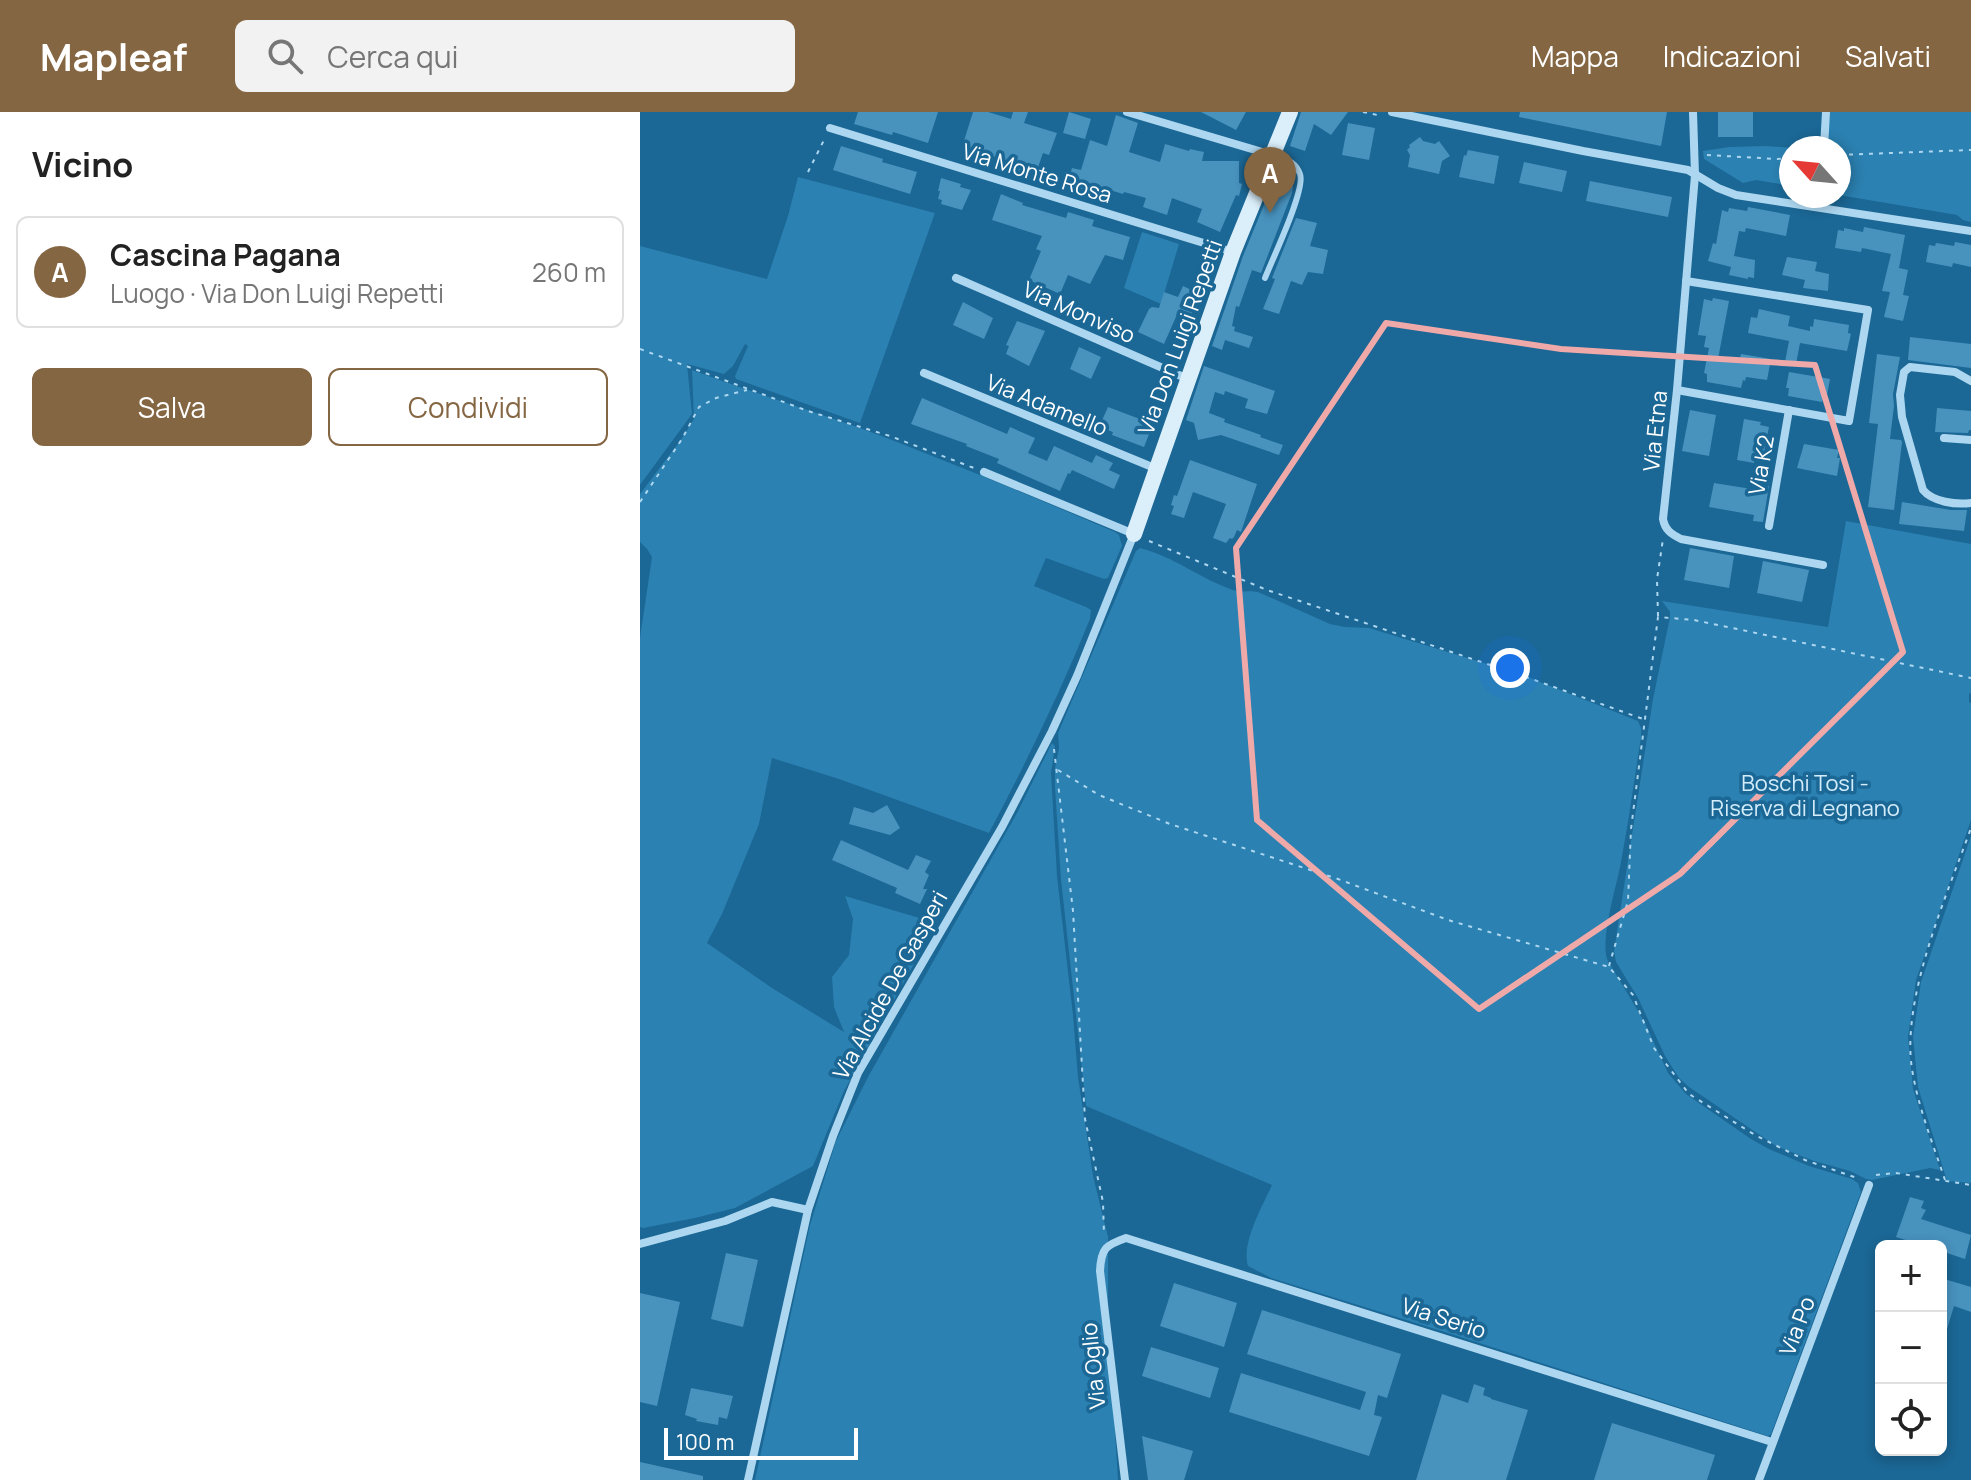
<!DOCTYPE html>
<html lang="it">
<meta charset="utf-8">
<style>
:root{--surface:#fff;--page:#f2f2f2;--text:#222;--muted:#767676;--line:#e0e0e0;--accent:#856643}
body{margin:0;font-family:Manrope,sans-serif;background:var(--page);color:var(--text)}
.controls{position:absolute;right:24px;bottom:24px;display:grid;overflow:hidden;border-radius:12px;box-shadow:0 4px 12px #0003}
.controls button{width:72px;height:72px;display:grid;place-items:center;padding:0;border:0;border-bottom:2px solid var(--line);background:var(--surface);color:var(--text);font:40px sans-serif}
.compass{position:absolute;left:1139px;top:24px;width:72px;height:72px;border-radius:50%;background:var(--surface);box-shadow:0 4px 12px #0003;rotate:297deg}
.scale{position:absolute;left:24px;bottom:20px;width:194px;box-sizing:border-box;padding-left:8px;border:4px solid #fff;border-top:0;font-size:22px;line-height:28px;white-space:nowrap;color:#fff;-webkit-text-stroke:6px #1b6795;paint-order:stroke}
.you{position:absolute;left:870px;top:556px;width:28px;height:28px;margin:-20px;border:6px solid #fff;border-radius:50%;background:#1a73e8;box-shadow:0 0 0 12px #1a73e833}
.badge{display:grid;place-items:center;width:52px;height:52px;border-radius:50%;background:var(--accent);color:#fff;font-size:26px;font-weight:700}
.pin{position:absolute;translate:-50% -66px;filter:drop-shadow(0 2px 4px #0008)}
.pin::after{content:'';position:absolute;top:42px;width:28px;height:24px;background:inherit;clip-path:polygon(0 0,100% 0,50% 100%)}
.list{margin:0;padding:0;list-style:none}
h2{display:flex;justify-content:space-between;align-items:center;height:104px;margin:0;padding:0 32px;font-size:34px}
h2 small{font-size:26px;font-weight:400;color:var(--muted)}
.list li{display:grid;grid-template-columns:52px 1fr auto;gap:24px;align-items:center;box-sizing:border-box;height:112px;margin:0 16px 16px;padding:0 16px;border:2px solid var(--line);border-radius:12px}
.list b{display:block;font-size:30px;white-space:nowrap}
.list p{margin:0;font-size:26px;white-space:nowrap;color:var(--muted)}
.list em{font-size:26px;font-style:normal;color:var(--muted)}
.actions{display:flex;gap:16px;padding:24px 32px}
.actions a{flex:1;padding:18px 0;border:2px solid var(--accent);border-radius:12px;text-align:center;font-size:28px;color:var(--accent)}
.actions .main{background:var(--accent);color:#fff}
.icon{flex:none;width:44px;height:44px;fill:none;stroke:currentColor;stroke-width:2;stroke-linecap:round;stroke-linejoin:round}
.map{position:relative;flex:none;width:1331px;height:1368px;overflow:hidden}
header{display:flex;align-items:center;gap:48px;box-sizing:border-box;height:112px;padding:0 40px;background:var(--accent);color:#fff}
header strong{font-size:38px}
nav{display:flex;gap:44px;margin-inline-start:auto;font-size:28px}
.search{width:560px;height:72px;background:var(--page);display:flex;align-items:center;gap:20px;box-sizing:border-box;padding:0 28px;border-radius:12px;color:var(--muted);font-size:30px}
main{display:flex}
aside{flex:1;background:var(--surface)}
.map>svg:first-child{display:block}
.green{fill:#2b81b1}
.building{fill:#4892be}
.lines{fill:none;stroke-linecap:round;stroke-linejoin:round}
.path{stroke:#add7f0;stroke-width:2;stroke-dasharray:4 6;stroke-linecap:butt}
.lane{stroke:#add7f0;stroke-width:6}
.street{stroke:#add7f0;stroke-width:8}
.secondary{stroke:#dbeffb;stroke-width:16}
.marked{fill:none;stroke:#efa9a9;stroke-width:6;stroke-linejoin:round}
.labels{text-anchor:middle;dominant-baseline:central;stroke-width:7;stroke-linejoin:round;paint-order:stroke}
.street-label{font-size:22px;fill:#fff;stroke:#1b6795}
.park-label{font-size:22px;fill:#d4edfb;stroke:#1b6795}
</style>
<header>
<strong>Mapleaf</strong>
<div class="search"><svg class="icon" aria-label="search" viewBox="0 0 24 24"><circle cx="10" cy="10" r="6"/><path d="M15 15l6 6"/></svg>Cerca qui</div>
<nav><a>Mappa</a><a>Indicazioni</a><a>Salvati</a></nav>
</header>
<main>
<aside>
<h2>Vicino<small></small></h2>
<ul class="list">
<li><span class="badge">A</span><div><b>Cascina Pagana</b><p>Luogo · Via Don Luigi Repetti</p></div><em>260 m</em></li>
</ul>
<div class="actions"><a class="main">Salva</a><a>Condividi</a></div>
</aside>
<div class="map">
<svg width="1331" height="1368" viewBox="0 0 1331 1368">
<rect width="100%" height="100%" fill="#1b6795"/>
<!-- green -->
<g class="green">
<path d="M1184 0H1331V110L1323 108 1317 103 1199 83V36H1181Z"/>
<path d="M1126 34 1156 36H1151V74L1116 68 1103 71 1064 47 1063 39 1089 35Z"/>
<path d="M158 65 295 101 220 311 96 267 95 264 108 234 105 232 93 254 84 262 47 252 52 302 0 373V134L127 167 148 104Z"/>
<path d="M502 120 539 132 521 192 484 176Z"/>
<path d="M52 258C108 279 164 296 220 316 306 348 391 384 475 420L479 423 482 434 468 466 464 467 406 446 394 474 446 495 451 498 450 507C420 581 386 651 349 721L199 667 132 646 119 712 82 802 67 831 132 876 204 920 194 895 192 865 209 843 213 807 205 784 283 807 286 830 204 979 173 1054 95 1096 55 1106 3 1116 0 1115V526L12 445 7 437 0 430V382L40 329 54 307Z"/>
<path d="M1206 409 1331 432V581L1329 582V590L1331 591V708L1276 868 1268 925 1273 977 1300 1058 1290 1056 1232 1068 1226 1067 1210 1059 1174 1049 1136 1034 1049 975 1039 966 1025 944 998 886 976 850 974 839 1013 587 1030 505V500L1022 489 1188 515Z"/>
<path d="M500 436C533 444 561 467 593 478 602 481 609 478 618 480L690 512 705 515 729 516 883 563 998 609 1001 616V626C994 668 989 709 981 750 977 773 959 830 968 849L1004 909 1028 961 1046 982 1111 1027 1129 1037 1169 1054 1212 1067 1218 1071 1221 1080 1131 1322 1128 1324 808 1221 631 1166 608 1154C601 1131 622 1095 632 1073L446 994 421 768 415 676V656L419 636 418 621 496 439Z"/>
<path d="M412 631 415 634 411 661 417 764 433 903 438 965 453 1064 468 1125V1207L478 1368H115L170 1113 196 1029 228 965 377 701Z"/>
<path d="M1331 724V1071L1307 1069 1278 975 1273 925 1281 870Z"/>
</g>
<!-- building -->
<g class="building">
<path d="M218 0H298L288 31 253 20 252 23 214 12Z"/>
<path d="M333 0H348L371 7 373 0H388L384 11 417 21 409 43 403 41 394 67 359 56 362 47 322 35Z"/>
<path d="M429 0 451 7 445 27 423 21Z"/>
<path d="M561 0H606L596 18Z"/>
<path d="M661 0H708L691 23 674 12 665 39 650 34Z"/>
<path d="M880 0H1027L1021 34 879 5Z"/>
<rect x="1078" y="0" width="35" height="25"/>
<path d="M476 3 498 11 489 40 520 50 525 32 549 39 550 37 564 40 562 49H599V71L602 72 599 84 596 83 580 120 557 110 562 97 532 86 527 103 503 95 506 86 484 80 483 82 447 71 445 78 427 73 432 56 441 58 450 28 467 34Z"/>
<path d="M708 11 735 16 729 48 702 43Z"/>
<path d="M780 25 783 29 795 32 799 29 810 44 802 49 799 62 768 55 770 43 767 38 770 35 769 33Z"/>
<path d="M201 34 243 47 242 50 277 60 270 82 193 58Z"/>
<path d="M828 38 859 44 854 72 819 65 824 43 826 44Z"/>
<path d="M884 50 927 59 922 80 879 71Z"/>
<path d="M637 61 654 67 652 81 621 161 612 158 599 195 596 194 592 214 595 215 594 219 613 225 609 236 585 228 582 238 572 234 603 144Z"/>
<path d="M301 66 321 72 320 75 331 78 322 98 301 92 302 88 298 87 300 79H298Z"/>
<path d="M950 69 1032 85 1028 105 946 89Z"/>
<path d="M361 82 383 91 382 93 426 106 428 100 454 108 452 114 490 125 483 148 465 143 450 172 428 163 420 182 389 168 401 139 396 137 402 124 352 108Z"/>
<path d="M1108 95 1150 103 1146 124 1106 116 1105 120 1099 119 1094 144 1115 148 1114 166 1108 165V167L1089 163 1091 155 1068 149 1073 131 1076 132 1082 98 1088 100 1089 96 1107 99Z"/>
<path d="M656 106 677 111 670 134 688 138 683 162 668 160 662 173 651 169 639 202 623 197 635 167 632 166Z"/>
<path d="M1224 115 1265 123 1259 156 1268 158 1263 183 1269 184 1263 209 1244 205 1250 180 1242 179 1251 142 1222 136 1221 140 1195 136 1198 118 1204 119V116L1223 120Z"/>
<path d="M1315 130 1331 133V155L1313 151 1312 155 1286 150 1289 133 1295 134 1296 131 1314 134Z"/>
<path d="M1147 145 1177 150 1175 159 1189 162 1188 179 1163 176 1165 168 1142 163Z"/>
<path d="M543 174 560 182 551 203 539 198 524 232 498 220 509 197 512 195 519 196 524 180 538 185Z"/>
<path d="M1073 186 1089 189 1078 247 1099 250 1101 242 1131 247 1127 268 1106 265 1105 269 1103 268 1101 276 1067 270V262L1064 261 1069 236 1064 235 1066 224 1058 223 1064 187 1072 189Z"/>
<path d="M323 190 353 206 344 227 313 213Z"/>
<path d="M1119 197 1150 204 1148 214 1170 219V214L1173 215 1174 207 1209 213 1208 221 1211 222 1207 239 1160 231 1156 252 1145 250 1149 229 1108 221 1111 205 1117 206Z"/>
<path d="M377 209 405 219 389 254 366 242 369 234 366 233Z"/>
<path d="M1270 225 1331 232V256L1268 248Z"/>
<path d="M439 235 461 245 451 267 430 257Z"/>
<path d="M1237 242 1260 245 1253 282 1254 294 1250 327 1261 328 1262 330 1254 398 1228 395 1238 312 1229 311Z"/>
<path d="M564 254 635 279 627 302 605 296 608 287 585 279 584 283 575 280 569 301 585 307 584 310 621 323 620 325 643 333 639 343 581 323 558 328 554 311 546 308Z"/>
<path d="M1149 260 1190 267 1187 283H1184L1182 290 1148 284 1149 276H1146Z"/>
<path d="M282 286 367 322 370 315 395 326 388 341 407 349 414 334 452 351 456 343 473 351 469 358 480 363 474 377 432 358 430 362 428 361 420 379 357 351 359 347 326 334 327 332 271 312Z"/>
<path d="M468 295 513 312 504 335 472 323 473 320 459 315Z"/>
<path d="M1297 296 1331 299V318H1329L1328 321 1295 320Z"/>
<path d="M1050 298 1076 303 1069 344 1042 339Z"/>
<path d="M1104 307 1121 310 1120 313 1129 315 1122 350 1114 348V351L1097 348Z"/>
<path d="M1164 332 1199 338 1197 346H1200L1197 364 1157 356Z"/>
<path d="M550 348 617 372 601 420 597 418 594 425 592 427 590 426 586 431 573 426 586 392 553 380 544 406 531 402 534 394 531 393 534 383 537 384Z"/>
<path d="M1074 371 1118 378 1119 373 1129 374 1123 410 1113 409 1114 403 1069 395Z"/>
<path d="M1262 390 1311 398H1327L1324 419 1259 412Z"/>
<path d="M1050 436 1094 444 1089 476 1044 468Z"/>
<path d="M1123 449 1169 458 1162 490 1117 481Z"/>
<path d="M247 693 260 716 250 723 209 712 214 695 233 701Z"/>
<path d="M201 728 268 758 276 743 291 749 285 760 289 763 283 777H287L280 792 255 781 257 776 192 748Z"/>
<path d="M1270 1085 1284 1089 1281 1096 1286 1098 1281 1107 1331 1123 1325 1147 1301 1139V1134H1284L1256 1125Z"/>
<path d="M86 1141 118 1148 103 1215 71 1207Z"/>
<path d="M1301 1166 1331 1175V1200L1314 1194 1303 1230 1301 1229Z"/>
<path d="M534 1171 597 1191 584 1235 520 1214Z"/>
<path d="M0 1181 40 1190 17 1294 0 1290Z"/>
<path d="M622 1198 761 1242 747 1286 738 1283 734 1303 742 1305 729 1344 589 1300 601 1261 720 1298 726 1280 607 1242Z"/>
<path d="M511 1235 579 1256 570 1286 502 1264Z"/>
<path d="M834 1272 845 1276 843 1283 851 1286V1287L888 1298 866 1368H776L802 1282 828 1291Z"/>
<path d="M51 1276 93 1284 87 1307 79 1305 78 1313 56 1309 57 1307 45 1303Z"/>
<path d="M972 1311 1075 1343 1067 1368H954Z"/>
<path d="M502 1324 553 1339 544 1368H508Z"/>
<path d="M0 1350 63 1364V1368H0Z"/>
</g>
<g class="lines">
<!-- path -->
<g class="path">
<path d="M723 0 742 4"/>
<path d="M1067 43 1137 47 1151 46"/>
<path d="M1199 43 1331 38"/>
<path d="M168 60 185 26"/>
<path d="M0 237 168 299 250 324 334 356"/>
<path d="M0 390 42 327 59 295 76 286 107 278"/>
<path d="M509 429 627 478 889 566 1003 607"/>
<path d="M1018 504 1017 467 1023 427"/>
<path d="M414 637 433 799 445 1007 463 1090 464 1123"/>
<path d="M418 658 459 683 530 712 698 767 808 808 969 855 993 883 1014 936 1049 982 1115 1023 1165 1048 1220 1067"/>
<path d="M969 854 988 789 991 717 1018 505 1054 508 1331 566"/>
<path d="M1236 1063 1256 1061 1331 1073"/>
<path d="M1305 1068C1293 1032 1278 995 1272 957 1261 886 1307 783 1331 716"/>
</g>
<!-- lane -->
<path class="lane" d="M625 166C632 148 666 77 660 62 656 51 646 46 635 44"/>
<!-- street -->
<g class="street">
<path d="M487 0 632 43"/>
<path d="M752 0 943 39 1048 58 1078 76 1096 83 1331 119"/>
<path d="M1053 0 1055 63 1037 278 1023 407C1025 418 1031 422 1041 427L1183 453"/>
<path d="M190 16 593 140"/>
<path d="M1184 36 1186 0"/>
<path d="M316 166 548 267"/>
<path d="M284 261 517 357"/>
<path d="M1331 269 1315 260 1270 255 1264 260 1260 283 1262 305 1283 378C1293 390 1316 393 1331 391"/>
<path d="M1037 278 1209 309 1228 198 1046 169"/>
<path d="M1304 326 1331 328"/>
<path d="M1129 414 1149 298"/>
<path d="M0 1132 85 1109 132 1090 168 1098"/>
<path d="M108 1368 168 1098 193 1024 218 961 362 715 412 619 437 564 494 422 344 360"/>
<path d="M485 1368 460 1159C461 1136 466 1133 486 1126L1132 1330"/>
<path d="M1119 1368 1229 1073"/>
</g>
<!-- secondary -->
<path class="secondary" d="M494 422 593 140 650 0"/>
</g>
<!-- marked area -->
<path class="marked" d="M746 211 921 237 1175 253 1263 540 1040 762 839 897 617 708 596 436Z"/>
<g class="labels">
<!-- street labels -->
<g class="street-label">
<text transform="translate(397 61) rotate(17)">Via Monte Rosa</text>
<text transform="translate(439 200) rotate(24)">Via Monviso</text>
<text transform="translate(540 225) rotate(-70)">Via Don Luigi Repetti</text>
<text transform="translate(407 293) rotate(22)">Via Adamello</text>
<text transform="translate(1015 319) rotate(-84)">Via Etna</text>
<text transform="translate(1121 353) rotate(-80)">Via K2</text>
<text transform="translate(250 873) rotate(-61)">Via Alcide De Gasperi</text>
<text transform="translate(804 1206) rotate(18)">Via Serio</text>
<text transform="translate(1157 1214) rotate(-69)">Via Po</text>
<text transform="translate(453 1254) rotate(-96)">Via Oglio</text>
</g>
<!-- park labels -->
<g class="park-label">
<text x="1165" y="671">Boschi Tosi -<tspan x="1165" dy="25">Riserva di Legnano</tspan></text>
</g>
</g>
</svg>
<div class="controls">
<button>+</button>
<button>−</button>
<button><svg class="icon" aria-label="locate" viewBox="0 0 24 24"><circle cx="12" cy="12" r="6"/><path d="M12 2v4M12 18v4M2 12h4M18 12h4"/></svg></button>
</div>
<svg class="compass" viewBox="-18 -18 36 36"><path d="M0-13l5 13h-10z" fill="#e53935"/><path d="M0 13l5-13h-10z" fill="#767676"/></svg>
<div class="scale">100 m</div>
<div class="you"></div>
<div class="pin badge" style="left:630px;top:101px">A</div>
</div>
</main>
